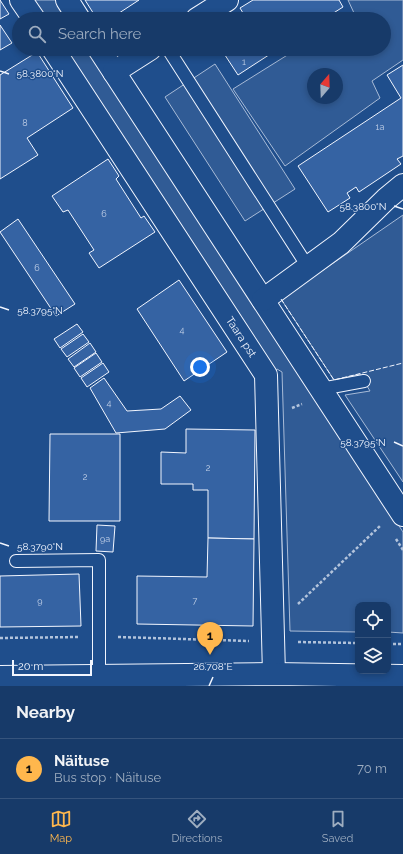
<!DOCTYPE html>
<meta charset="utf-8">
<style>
:root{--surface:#173a69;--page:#244571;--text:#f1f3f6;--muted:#9eadc0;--line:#36547d;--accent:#ffb74d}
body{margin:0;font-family:Raleway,sans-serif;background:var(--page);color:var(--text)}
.controls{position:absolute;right:12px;bottom:12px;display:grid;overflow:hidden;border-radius:8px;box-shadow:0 2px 6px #0003}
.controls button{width:36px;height:36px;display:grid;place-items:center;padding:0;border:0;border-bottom:1px solid var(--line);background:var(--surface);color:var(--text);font:20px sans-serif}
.compass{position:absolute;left:307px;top:68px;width:36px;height:36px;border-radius:50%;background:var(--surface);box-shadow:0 2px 6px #0003;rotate:19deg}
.scale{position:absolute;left:12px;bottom:10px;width:80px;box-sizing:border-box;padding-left:4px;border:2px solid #f2f6ff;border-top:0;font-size:11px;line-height:14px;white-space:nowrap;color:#f2f6ff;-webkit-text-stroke:3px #1f4e8c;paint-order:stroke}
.you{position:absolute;left:200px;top:367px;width:14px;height:14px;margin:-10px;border:3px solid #fff;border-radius:50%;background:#1a73e8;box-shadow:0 0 0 6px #1a73e833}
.badge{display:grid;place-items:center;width:26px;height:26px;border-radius:50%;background:var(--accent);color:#111;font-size:13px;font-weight:700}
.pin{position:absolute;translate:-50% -33px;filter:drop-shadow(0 1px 2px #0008)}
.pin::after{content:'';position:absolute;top:21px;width:14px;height:12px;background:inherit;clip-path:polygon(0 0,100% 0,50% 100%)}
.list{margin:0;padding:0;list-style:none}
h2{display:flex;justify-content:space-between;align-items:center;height:52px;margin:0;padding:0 16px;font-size:17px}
h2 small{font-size:13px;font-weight:400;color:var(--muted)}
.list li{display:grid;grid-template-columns:26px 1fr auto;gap:12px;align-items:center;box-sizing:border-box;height:60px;padding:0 16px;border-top:1px solid var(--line)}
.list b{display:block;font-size:15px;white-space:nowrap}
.list p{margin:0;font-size:13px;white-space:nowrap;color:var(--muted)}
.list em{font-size:13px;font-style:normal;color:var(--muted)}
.icon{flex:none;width:22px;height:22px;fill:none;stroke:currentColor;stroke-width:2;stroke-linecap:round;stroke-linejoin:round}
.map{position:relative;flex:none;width:403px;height:686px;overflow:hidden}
.search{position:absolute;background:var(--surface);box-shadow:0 2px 6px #0003;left:12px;right:12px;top:12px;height:44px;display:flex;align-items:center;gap:10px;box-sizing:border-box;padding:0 14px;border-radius:22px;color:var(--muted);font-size:15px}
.sheet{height:112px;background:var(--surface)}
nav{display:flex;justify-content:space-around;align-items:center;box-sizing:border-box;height:56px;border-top:1px solid var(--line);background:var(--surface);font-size:11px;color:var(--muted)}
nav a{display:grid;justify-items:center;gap:2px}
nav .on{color:var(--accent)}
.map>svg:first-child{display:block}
.built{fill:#305b95;stroke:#a8bbd7;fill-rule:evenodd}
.building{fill:#3563a3;stroke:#f2f6ff}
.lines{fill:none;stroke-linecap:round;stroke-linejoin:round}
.lane-casing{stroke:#f2f6ff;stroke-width:14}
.street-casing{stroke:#f2f6ff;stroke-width:24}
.secondary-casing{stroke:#f2f6ff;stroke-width:24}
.path{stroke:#b3c4dc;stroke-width:2.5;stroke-dasharray:3 2;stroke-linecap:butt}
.lane{stroke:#1f4e8c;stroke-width:12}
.street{stroke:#1f4e8c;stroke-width:22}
.secondary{stroke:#1f4e8c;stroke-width:22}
.fence{stroke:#f2f6ff;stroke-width:1;stroke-dasharray:5 2;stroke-linecap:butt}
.ticks{fill:none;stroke:#f2f6ff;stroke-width:1.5}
.labels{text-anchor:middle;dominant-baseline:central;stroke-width:3;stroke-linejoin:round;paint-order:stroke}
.number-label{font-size:9px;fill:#c3d1e8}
.street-label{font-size:11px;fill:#f2f6ff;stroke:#1f4e8c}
.ticks-label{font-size:10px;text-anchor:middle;fill:#f2f6ff;stroke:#1f4e8c;stroke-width:3;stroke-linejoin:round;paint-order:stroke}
</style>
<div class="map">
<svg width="403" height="686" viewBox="0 0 403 686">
<rect width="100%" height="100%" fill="#1f4e8c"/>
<!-- built -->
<g class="built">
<path d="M32 0H56L69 19H44Z"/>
<path d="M348 0H403V60L372 81 380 98 285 166 233 89 297 49H384V19H345L354 13ZM313 74H337V98H313Z"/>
<path d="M64 49H88L403 532V633L388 632V605H358V632L290 631 282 372 277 369 273 375Z"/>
<path d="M215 64 295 189 245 221 165 97Z"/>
<path d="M403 215V482L345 395 370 391 360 374 334 380 281 299Z"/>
</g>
<!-- building -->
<g class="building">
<path d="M0 0 9 14 0 19Z"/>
<path d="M85 0H139L110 19H97Z"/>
<path d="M253 0H339L343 7 324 19H224L232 14 234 18 243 13 240 8Z"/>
<path d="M0 25 12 43 0 50Z"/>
<path d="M221 49H278L238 75Z"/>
<path d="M37 52 73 108 27 138 38 155 0 179V75Z"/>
<path d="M403 65V156L397 159 401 164 359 192 356 187 347 193 350 198 328 212 298 166 401 98 387 75Z"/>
<path d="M108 159 119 176 116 179 141 218 144 216 155 232 99 268 89 253 94 250 68 210 63 212 52 196Z"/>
<path d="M18 219 75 304 56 316 0 232Z"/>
<path d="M179 280 227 352 184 381 137 309Z"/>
<path d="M77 324 83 332 60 348 54 339Z"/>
<path d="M83 334 89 342 67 357 61 349Z"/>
<path d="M90 343 96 352 74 367 68 359Z"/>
<path d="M96 353 102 362 80 377 74 368Z"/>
<path d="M103 363 109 372 87 387 81 378Z"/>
<path d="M104 378 127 411 161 409 180 396 191 410 165 429 116 433 90 388Z"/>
<path d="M186 429 255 430 254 539 208 538V490H193V484H161V452L186 453Z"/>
<path d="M50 434H120V521H49Z"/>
<path d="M97 525 115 526 113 552 96 551Z"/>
<path d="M208 538 254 539 253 626 137 624V576L207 577Z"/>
<path d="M79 574 81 626 0 627V576Z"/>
</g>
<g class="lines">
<!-- lane casing -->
<g class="lane-casing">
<g id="lane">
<path d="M168 49 308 267"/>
<path d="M321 389 364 381"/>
<path d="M16 561 99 560V676"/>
</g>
</g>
<!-- street casing -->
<g class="street-casing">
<g id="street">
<path d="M21 0 34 19"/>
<path d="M67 0 79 19"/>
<path d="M197 19 227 0"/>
<path d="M53 49 266 375 274 674"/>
<path d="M99 49 403 515"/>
<path d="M114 72 150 49"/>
<path d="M263 300 341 243 386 199 403 185"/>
</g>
</g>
<!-- secondary casing -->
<g class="secondary-casing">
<path id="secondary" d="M0 677 274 674 403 676"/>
</g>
<!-- path -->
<g class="path">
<path d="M292 408 302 404"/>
<path d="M396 539 403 550"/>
<path d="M298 604 380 526"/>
<path d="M118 637 249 641"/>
<path d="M0 638 79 637"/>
<path d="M298 642 358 643"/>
<path d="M388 644H403"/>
</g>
<!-- lane -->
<use href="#lane" class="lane"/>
<!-- street -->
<use href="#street" class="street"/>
<!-- secondary -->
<use href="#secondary" class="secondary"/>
<!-- fence -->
<path class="fence" d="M281 299 334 380 403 363"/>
</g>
<!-- ticks -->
<path class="ticks" d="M0 71 9 74M394 206 403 209M0 307 9 310M394 442 403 446M0 543 9 546M209 686 213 677"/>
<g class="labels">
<!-- number labels -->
<g class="number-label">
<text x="244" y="62">1</text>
<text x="25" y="123">8</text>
<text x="380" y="127">1a</text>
<text x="104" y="214">6</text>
<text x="37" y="268">6</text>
<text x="182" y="330">4</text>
<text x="109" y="403">4</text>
<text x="208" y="468">2</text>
<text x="85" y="477">2</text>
<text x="105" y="539">9a</text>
<text x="40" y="601">9</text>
<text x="195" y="601">7</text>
</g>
<!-- street labels -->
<g class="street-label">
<text transform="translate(241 337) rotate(57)">Taara pst</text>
</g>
</g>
<g class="ticks-label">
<text x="40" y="77">58.3800°N</text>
<text x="363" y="210">58.3800°N</text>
<text x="40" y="314">58.3795°N</text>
<text x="363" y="446">58.3795°N</text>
<text x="40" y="550">58.3790°N</text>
<text x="213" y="670">26.708°E</text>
</g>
</svg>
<div class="controls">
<button><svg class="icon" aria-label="locate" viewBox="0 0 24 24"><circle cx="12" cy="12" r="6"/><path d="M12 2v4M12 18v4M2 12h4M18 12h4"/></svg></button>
<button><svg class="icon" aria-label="layers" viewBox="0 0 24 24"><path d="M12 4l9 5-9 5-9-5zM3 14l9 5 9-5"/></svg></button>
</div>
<svg class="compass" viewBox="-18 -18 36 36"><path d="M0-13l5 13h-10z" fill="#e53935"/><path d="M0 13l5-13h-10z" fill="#9eadc0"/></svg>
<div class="scale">20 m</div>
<div class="you"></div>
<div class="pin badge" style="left:210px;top:655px">1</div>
<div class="search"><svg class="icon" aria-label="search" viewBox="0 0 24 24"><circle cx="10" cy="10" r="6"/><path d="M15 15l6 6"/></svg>Search here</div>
</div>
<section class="sheet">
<h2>Nearby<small></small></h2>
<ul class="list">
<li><span class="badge">1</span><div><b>Näituse</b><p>Bus stop · Näituse</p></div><em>70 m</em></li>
</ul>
</section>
<nav>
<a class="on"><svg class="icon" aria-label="map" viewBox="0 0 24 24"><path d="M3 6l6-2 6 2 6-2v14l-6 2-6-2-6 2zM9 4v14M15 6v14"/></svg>Map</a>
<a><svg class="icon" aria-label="directions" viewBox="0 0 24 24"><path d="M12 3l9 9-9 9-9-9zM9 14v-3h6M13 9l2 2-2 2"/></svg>Directions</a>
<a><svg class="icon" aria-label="saved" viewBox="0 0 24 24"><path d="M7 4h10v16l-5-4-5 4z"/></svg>Saved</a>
</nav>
